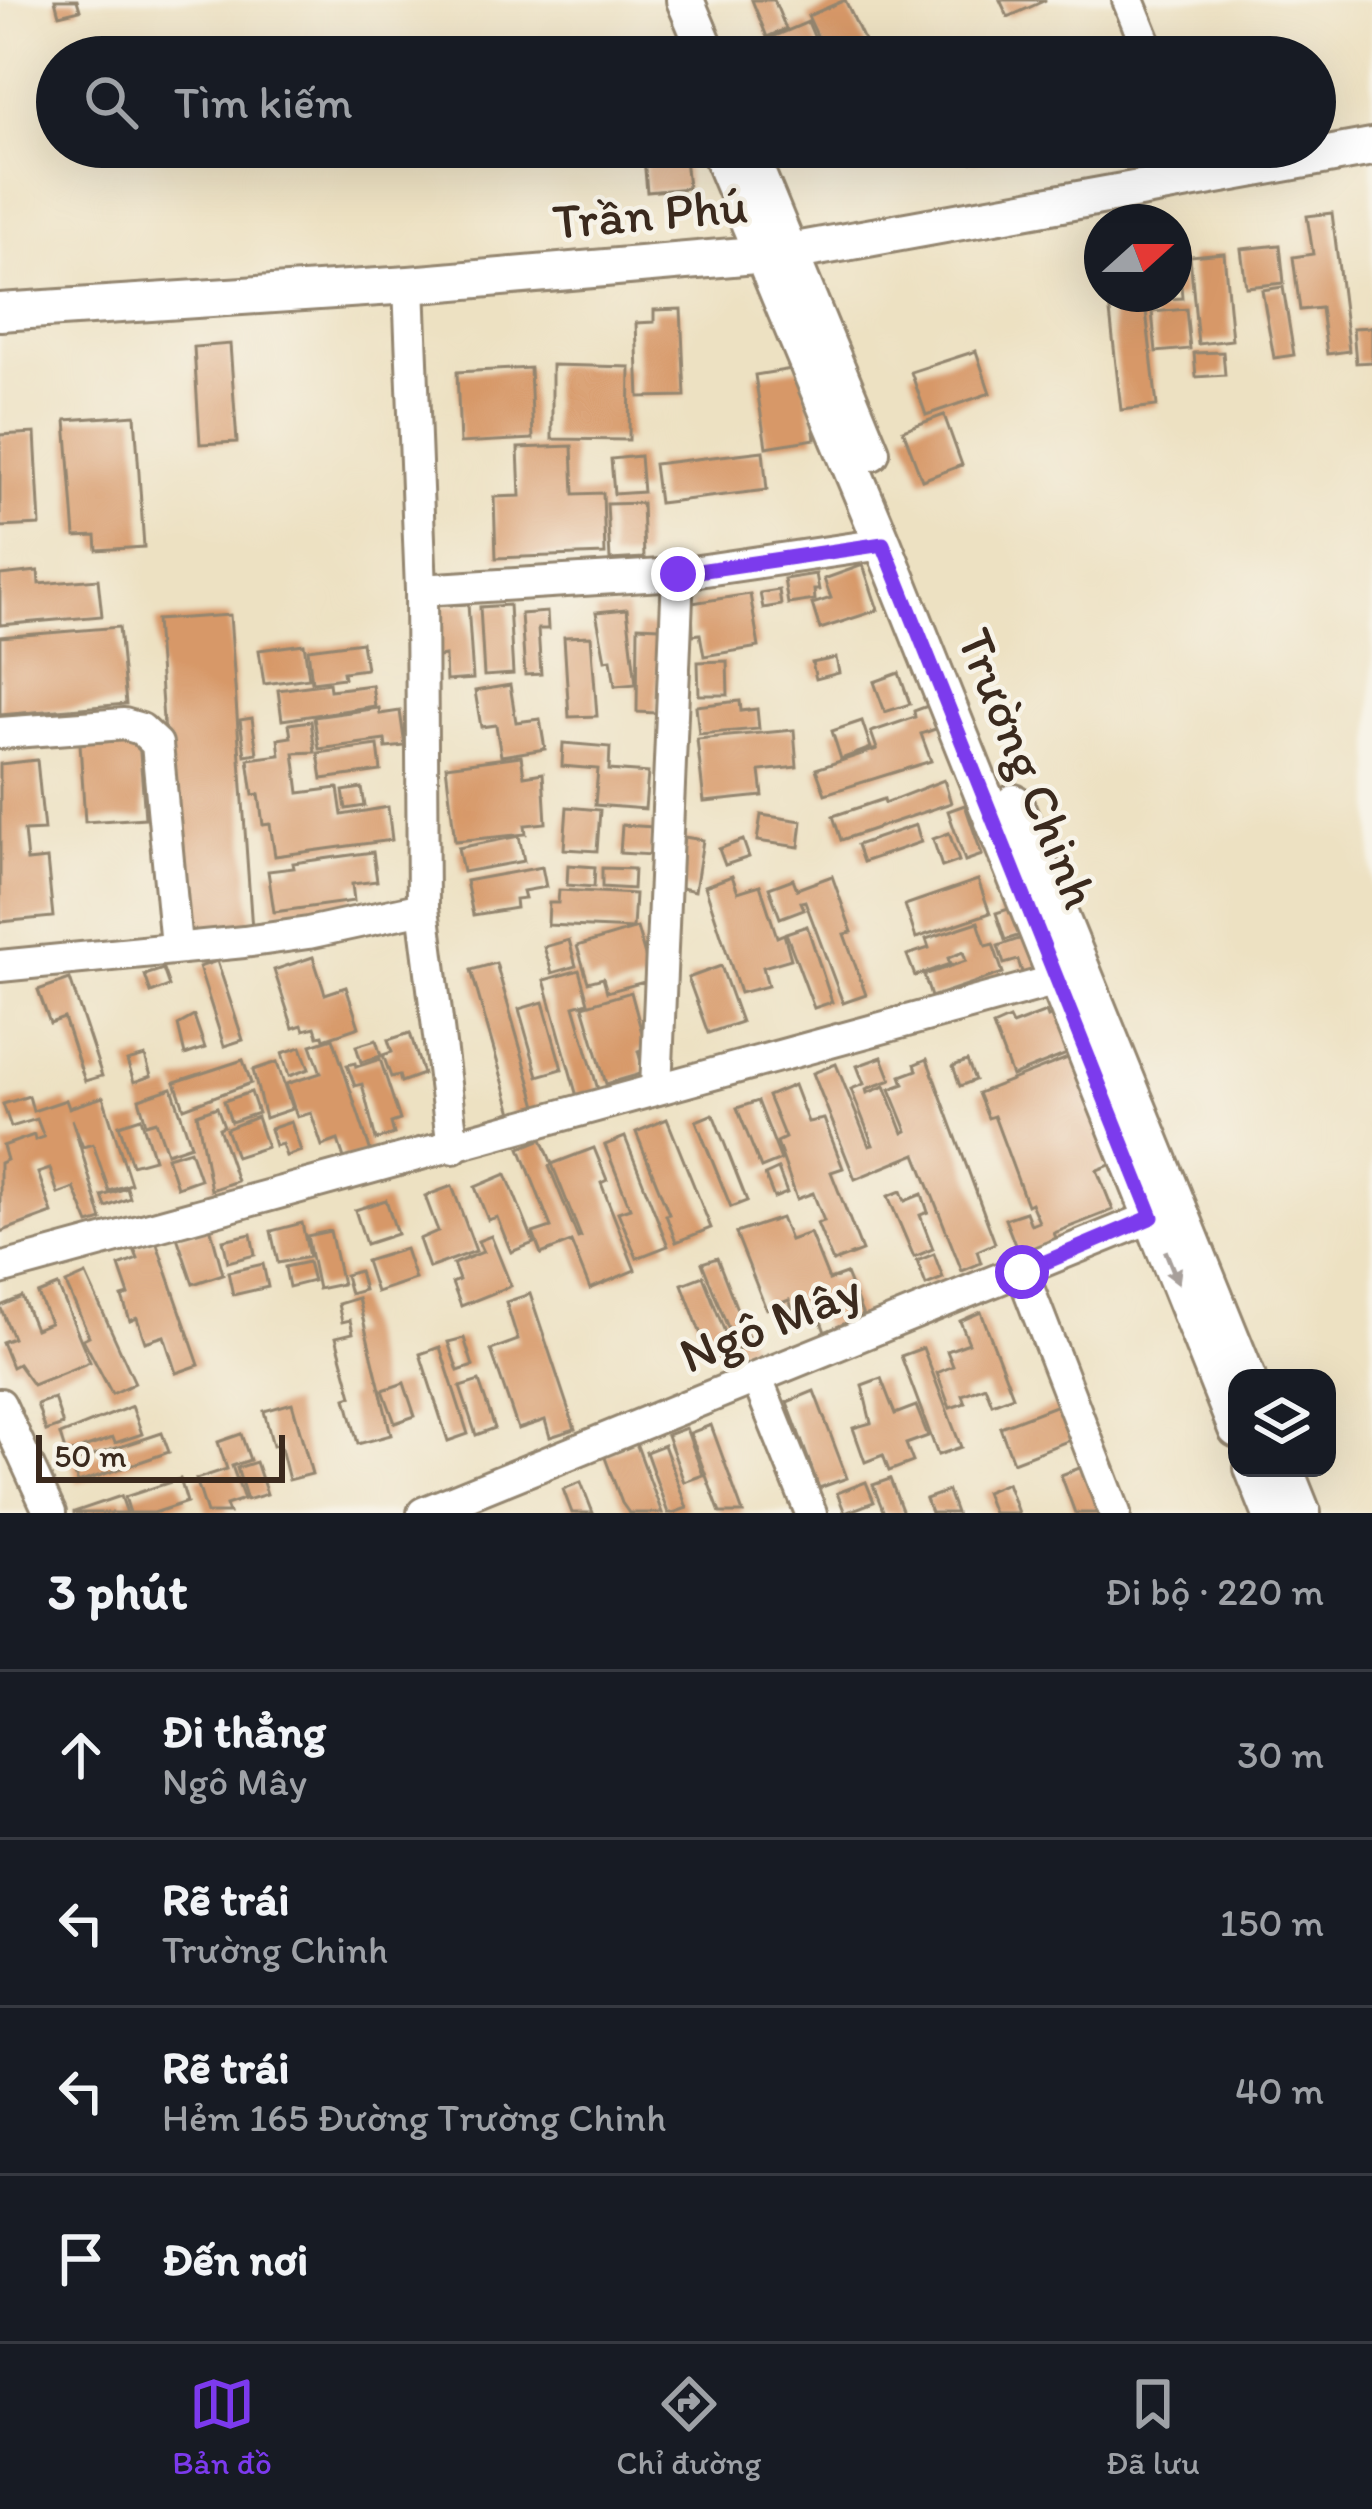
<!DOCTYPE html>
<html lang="vi">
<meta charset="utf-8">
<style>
:root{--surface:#171b24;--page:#20242c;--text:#f1f3f6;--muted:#9ea1a6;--line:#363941;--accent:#7c3aed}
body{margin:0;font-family:Itim,sans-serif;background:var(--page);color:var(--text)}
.controls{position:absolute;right:36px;bottom:36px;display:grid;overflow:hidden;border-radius:24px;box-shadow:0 12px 48px #0002}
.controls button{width:108px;height:108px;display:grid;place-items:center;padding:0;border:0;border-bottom:3px solid var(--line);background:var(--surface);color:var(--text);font:60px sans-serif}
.compass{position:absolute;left:1084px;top:204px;width:108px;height:108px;border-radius:50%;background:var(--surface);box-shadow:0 12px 48px #0002;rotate:69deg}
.scale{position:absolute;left:36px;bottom:30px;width:249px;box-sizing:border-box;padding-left:12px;border:6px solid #3b2a1e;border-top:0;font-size:33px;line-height:42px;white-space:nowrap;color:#3b2a1e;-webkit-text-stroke:9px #f7f3e8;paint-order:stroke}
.stop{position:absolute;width:36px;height:36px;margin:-27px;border:9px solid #7c3aed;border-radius:50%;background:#fff}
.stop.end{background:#7c3aed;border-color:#fff;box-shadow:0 3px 12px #0008}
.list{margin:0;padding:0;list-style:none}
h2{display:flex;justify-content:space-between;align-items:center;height:156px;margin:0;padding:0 48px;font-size:51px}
h2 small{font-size:39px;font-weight:400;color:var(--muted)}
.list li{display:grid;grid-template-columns:78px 1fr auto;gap:36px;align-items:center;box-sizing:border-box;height:168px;padding:0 48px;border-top:3px solid var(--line)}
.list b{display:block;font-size:45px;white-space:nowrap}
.list p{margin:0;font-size:39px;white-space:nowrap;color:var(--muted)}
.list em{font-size:39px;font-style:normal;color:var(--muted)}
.icon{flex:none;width:66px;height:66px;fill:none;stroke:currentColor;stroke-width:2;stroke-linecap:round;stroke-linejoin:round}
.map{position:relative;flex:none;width:1372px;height:1513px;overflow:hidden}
.search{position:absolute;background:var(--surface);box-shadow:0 12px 48px #0002;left:36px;right:36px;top:36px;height:132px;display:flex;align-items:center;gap:30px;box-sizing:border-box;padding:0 42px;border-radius:66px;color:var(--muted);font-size:45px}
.sheet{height:828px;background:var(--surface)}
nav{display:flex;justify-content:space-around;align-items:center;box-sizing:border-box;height:168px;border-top:3px solid var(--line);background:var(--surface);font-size:33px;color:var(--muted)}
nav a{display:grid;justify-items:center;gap:6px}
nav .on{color:var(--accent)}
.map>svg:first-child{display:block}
.building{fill:#d79868;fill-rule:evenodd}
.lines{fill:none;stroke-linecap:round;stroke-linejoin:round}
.minor-casing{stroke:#948670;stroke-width:36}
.tertiary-casing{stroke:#948670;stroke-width:42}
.minor{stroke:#fff;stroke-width:30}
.tertiary{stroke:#fff;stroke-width:36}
.oneway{fill:#a79f9a}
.route{stroke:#7c3aed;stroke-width:15}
.labels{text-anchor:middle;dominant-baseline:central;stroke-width:9;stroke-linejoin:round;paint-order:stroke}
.street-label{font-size:51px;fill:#3b2a1e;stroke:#f7f3e8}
</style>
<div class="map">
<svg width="1372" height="1513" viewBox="0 0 1372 1513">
<rect width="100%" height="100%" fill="#f7f3e8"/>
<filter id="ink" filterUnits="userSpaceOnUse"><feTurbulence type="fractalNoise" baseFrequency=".00833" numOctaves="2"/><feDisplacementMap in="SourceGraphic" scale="24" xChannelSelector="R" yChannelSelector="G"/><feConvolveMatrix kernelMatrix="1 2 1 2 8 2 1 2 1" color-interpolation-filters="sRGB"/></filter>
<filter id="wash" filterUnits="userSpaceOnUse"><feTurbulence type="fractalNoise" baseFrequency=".004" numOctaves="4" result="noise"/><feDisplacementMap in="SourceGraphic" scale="48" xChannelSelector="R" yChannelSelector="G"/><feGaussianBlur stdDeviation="2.7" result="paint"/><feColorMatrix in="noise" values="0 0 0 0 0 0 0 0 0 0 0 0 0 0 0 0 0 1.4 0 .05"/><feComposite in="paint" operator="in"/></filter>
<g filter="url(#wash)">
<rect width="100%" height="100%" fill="#ede1c2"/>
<g id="blocks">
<!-- building -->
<g class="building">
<path d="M55 0H77L80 10 59 15Z"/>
<path d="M752 0H774L786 29 767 37Z"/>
<path d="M845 0 872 57H827L808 16Z"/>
<path d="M1000 0H1046L1008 17Z"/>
<path d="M808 22 821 53 812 57H775L768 39Z"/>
<path d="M643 147H684L688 188 647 192Z"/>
<path d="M968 147H1007L1008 152 972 162Z"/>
<path d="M1332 213 1349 351 1327 354 1321 308 1300 310 1293 257 1313 254 1307 216Z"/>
<path d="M1280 245 1284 283 1246 287 1241 249Z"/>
<path d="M1224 253 1232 340 1198 344 1190 256Z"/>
<path d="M1174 256H1179L1182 298 1152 300 1151 294H1174Z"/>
<path d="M1283 287 1294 355 1274 358 1262 290Z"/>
<path d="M1108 294H1144L1157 406 1121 410Z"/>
<path d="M681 309 685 396 639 397 636 323 654 322V310Z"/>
<path d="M1186 309 1190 349 1156 352 1152 312Z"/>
<path d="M1372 327V362L1356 363 1353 328Z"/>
<path d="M230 344 237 442 200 444 194 347Z"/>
<path d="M976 351 990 393 926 415 911 372Z"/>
<path d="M1223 352 1225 375 1196 377 1194 353Z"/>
<path d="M552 365 630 367 629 440 552 439Z"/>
<path d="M804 367 815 439 766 447 755 375Z"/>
<path d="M530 368 533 439 460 443 457 372Z"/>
<path d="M135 415 144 547 97 550 96 536 75 537 66 420Z"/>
<path d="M944 415 962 465 922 480 903 430Z"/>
<path d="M35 433 40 525 0 527V435Z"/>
<path d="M572 446 574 494 603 493 605 554 496 558 494 497 520 496 518 448Z"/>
<path d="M763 451 767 490 659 503 654 464Z"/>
<path d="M640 456 643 492 614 494 611 459Z"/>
<path d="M642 503 644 558 610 560 607 504Z"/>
<path d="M863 565 878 610 820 629 812 604 831 598 824 579Z"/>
<path d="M38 571 39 584 98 579 102 616 0 625V575Z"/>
<path d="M816 574 819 590H814L815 600 788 604 784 579Z"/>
<path d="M779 590 781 605 763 608 760 593Z"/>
<path d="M750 594 759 647 704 656 700 634 693 635 692 603Z"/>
<path d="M468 604 473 679 446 681 445 656 437 657 434 606Z"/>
<path d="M509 605 513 674 484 676 480 607Z"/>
<path d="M627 609 636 684 615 686 611 659 605 660 596 612Z"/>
<path d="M547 612 548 629H538L541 674 525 675 521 614Z"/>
<path d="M230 615 252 930 178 935 156 620Z"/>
<path d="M638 626 660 627 656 713 637 712Z"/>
<path d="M119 627 126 704 0 715V637Z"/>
<path d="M591 636 597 716 569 717 564 637Z"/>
<path d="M362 642 366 669 343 672 344 678 312 682 308 649Z"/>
<path d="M304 644 309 678 264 684 259 650Z"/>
<path d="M836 658 839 673 816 679 812 663Z"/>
<path d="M727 661 728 695H699L698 662Z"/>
<path d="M899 673 910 704 885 712 874 682Z"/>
<path d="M329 683 330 690 372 685 375 706 282 720 278 690Z"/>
<path d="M510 685 516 722 540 719 545 749 501 756 496 725 481 727 475 691Z"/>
<path d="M740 701 741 711 757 709 759 729 699 734 696 706Z"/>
<path d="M933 704 941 727 921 734 931 761 825 794 816 769 877 749 871 732 915 717 914 711Z"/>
<path d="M379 708 380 714 400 711 405 746 386 748 385 740 319 749 314 717Z"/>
<path d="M252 718 257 753 245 755 240 720Z"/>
<path d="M311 721 315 752 294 753 299 793 338 788 342 815 388 807 392 840 275 856 270 824 263 825 259 794 253 795 248 759 280 755 278 739 291 737 289 724Z"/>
<path d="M862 721 871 748 841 759 832 731Z"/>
<path d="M794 730 797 767 760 771 763 796 704 802 697 739Z"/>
<path d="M139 740 145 818 85 822 80 743Z"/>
<path d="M563 743 610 747 609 770 648 773 645 809 595 805 598 769 562 766Z"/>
<path d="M378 745 381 771 322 779 318 753Z"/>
<path d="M521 756 524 776 543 773 546 823 525 825 526 834 455 841 446 766Z"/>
<path d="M37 760 44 830 24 831 27 861 47 859 53 917 0 922V764Z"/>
<path d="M944 780 951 803 841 840 833 816 884 799 885 803Z"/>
<path d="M362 788 365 806 346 809 343 791Z"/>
<path d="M965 805 982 855 965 861 948 811Z"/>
<path d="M567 807 600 810 597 851 564 849Z"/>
<path d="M761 815 802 821 799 847 757 841Z"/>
<path d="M622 825 653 827 652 855 620 853Z"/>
<path d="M916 825 921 842 863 862 857 845Z"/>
<path d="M949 833 959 861 942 867 933 839Z"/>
<path d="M519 836 524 861 463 872 458 848Z"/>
<path d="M684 837 703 840 695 891 677 887Z"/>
<path d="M743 840 749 857 725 865 719 849Z"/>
<path d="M373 852 377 881 352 884 354 901 274 912 268 871 294 868 293 863Z"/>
<path d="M568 865 595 867 594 887 567 885Z"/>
<path d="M542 867 546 887 523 891 525 898 515 899 516 908 473 915 466 881Z"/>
<path d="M602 868 634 869 633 889 602 887Z"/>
<path d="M732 876 738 892 760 885 777 937 784 934 791 959 763 967 768 986 740 993 705 886Z"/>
<path d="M832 876 852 932 844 934 866 995 843 1003 805 901 801 902 804 909 780 918 769 888 793 879 797 889Z"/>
<path d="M978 880 990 913 916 938 905 905Z"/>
<path d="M559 890 635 894 633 929 548 925 549 903H558Z"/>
<path d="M1018 906 1027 933 1005 940 996 913Z"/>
<path d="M978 922 986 946 993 944 1003 973 931 997 924 975 966 961 963 952 948 958 950 964 915 976 907 955 929 948 926 939Z"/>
<path d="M807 926 832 1002 814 1008 786 933Z"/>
<path d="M637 928 652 980 607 992 603 978 588 982 577 946Z"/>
<path d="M1031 935 1043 971 1024 978 1018 960 1004 964 998 946Z"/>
<path d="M569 940 576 966 552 973 544 947Z"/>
<path d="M313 957 325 994 346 987 359 1027 324 1039 323 1035 318 1036 315 1027 304 1030 302 1025 293 1028 274 970Z"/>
<path d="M217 961 243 1040 224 1046 199 967Z"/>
<path d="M496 963 539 1113 514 1120 471 970Z"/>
<path d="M721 966 741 1022 708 1033 688 978Z"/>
<path d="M163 969 169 986 151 993 145 975Z"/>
<path d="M579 970 588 1002 574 1006 599 1093 578 1100 544 980Z"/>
<path d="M70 979 102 1076 85 1081 64 1018 50 1023 38 990Z"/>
<path d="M631 992 646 1048 638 1051 644 1073 606 1084 583 1006Z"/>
<path d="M543 1002 562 1069 538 1076 519 1009Z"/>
<path d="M1062 1011 1077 1050 1012 1076 993 1026 1009 1019 1012 1025 1046 1012 1048 1017Z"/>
<path d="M194 1016 205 1048 185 1055 178 1025Z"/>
<path d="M410 1033 423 1074 401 1082 399 1075 391 1077 383 1055 392 1052 388 1040Z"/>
<path d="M333 1038 371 1152 345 1161 338 1140 322 1146 311 1113 297 1117 286 1084 321 1073 311 1045Z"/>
<path d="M376 1040 381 1056 361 1062 356 1046Z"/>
<path d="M301 1047 309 1069 289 1076 282 1053Z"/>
<path d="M1078 1054 1118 1162 1097 1170 1113 1210 1054 1233 1057 1240 1019 1255 1005 1219 1026 1212 1031 1225 1039 1222 1031 1203 1027 1205 994 1116 988 1118 978 1093Z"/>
<path d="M145 1056 151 1076 134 1082 127 1061Z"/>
<path d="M882 1057 891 1080 866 1089 867 1093 885 1086 903 1133 907 1131 890 1089 904 1084 901 1076 917 1070 915 1064 927 1059 995 1243 977 1251 981 1263 962 1271 916 1154 855 1179 813 1073 836 1064 869 1146 873 1145 851 1089 864 1084 857 1066Z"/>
<path d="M380 1059 400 1120 391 1123 394 1134 376 1140 362 1084 355 1086 347 1065 355 1063 356 1067Z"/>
<path d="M243 1060 251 1083 184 1108 175 1082Z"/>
<path d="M967 1061 975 1080 960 1086 953 1066Z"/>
<path d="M277 1062 292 1109 265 1118 253 1070Z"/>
<path d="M794 1085 808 1122 824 1119 843 1168 831 1172 862 1251 833 1262 817 1223 824 1221 813 1193 797 1199 777 1142 785 1138 768 1096Z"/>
<path d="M172 1088 191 1145 167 1153 156 1121 146 1124 139 1099Z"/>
<path d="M251 1092 258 1113 231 1122 224 1101Z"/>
<path d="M29 1096 33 1111 66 1100 69 1108 103 1097 131 1184 109 1191 93 1144 83 1147 72 1119 102 1220 89 1224 74 1188 58 1194 50 1169 38 1173 52 1213 0 1232V1163L7 1160 3 1146 34 1135 35 1140 44 1137 37 1119 11 1127 3 1104Z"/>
<path d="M758 1101 781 1160 761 1168 737 1108Z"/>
<path d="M217 1107 224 1126 219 1128 237 1181 211 1190 197 1114Z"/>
<path d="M713 1114 747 1201 731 1207 696 1121Z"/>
<path d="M257 1117 267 1147 236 1157 226 1129Z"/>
<path d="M141 1118 154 1159 132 1165 119 1125Z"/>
<path d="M667 1119 711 1228 676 1242 666 1215 669 1214 636 1132Z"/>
<path d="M291 1122 301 1151 286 1156 282 1144 275 1146 270 1129Z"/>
<path d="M625 1137 668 1246 637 1258 618 1212 630 1208 605 1145Z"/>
<path d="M542 1139 552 1164 594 1148 607 1180 601 1183 635 1270 590 1289 571 1242 541 1254 533 1233 551 1227 520 1148ZM552 1164 581 1237 578 1238 549 1166Z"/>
<path d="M190 1150 200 1179 177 1187 167 1157Z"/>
<path d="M778 1169 787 1193 774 1198 765 1175Z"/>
<path d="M506 1174 534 1243 511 1252 497 1217 488 1220 475 1187Z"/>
<path d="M452 1186 476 1251 429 1268 419 1239 438 1231 425 1196Z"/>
<path d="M127 1188 130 1198 106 1207 102 1196Z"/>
<path d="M901 1191 905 1201 922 1194 928 1212 920 1215 933 1249 914 1257 888 1196Z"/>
<path d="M386 1200 397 1234 366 1244 355 1210Z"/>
<path d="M781 1218 790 1240 810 1233 829 1280 846 1274 863 1316 825 1332 818 1313 798 1321 789 1300 766 1309 736 1233Z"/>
<path d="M302 1223 309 1257 278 1263 271 1231Z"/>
<path d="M210 1226 223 1274 193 1284 177 1237Z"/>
<path d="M330 1231 342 1284 318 1289 307 1236Z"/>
<path d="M251 1234 255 1255 228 1262 223 1240Z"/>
<path d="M491 1236 511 1286 461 1306 452 1283 459 1280 453 1264 483 1252 478 1241Z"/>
<path d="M156 1241 199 1365 176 1373 164 1336 145 1342 137 1318 130 1321 122 1297 129 1295 119 1266 138 1259 134 1249Z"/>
<path d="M405 1249 415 1279 376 1292 366 1261Z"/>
<path d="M934 1254 943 1278 926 1285 917 1261Z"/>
<path d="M717 1258 751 1345 737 1350 702 1263Z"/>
<path d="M308 1262 313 1281 289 1287 285 1267Z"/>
<path d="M263 1264 268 1287 233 1295 228 1272Z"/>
<path d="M359 1271 364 1290 350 1294 345 1275Z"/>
<path d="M86 1275 135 1383 112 1394 83 1339 89 1336 66 1284Z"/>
<path d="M703 1276 730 1345 708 1353 682 1284Z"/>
<path d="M58 1286 90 1362 33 1385 18 1364 12 1367 2 1342 13 1338 0 1306 22 1297 35 1329 50 1323 38 1294Z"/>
<path d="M530 1294 575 1429 550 1437 545 1420 518 1429 491 1350 518 1340 506 1302Z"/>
<path d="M358 1298 391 1435 358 1444 346 1398 352 1396 336 1337 353 1333 350 1320 342 1322 338 1304Z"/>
<path d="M981 1312 1013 1396 992 1404 985 1386 962 1395 965 1403 950 1408 937 1373 953 1366 947 1351 969 1343 960 1321Z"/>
<path d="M464 1338 473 1366 458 1371 448 1342Z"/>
<path d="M440 1347 468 1434 448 1441 420 1354Z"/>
<path d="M923 1348 961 1447 938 1455 901 1356Z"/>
<path d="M881 1378 895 1414 916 1406 928 1436 906 1444 913 1462 889 1471 883 1455 865 1462 853 1428 871 1423 862 1385Z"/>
<path d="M479 1381 495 1428 476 1435 460 1387Z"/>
<path d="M404 1383 415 1416 395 1423 383 1390Z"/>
<path d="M814 1391 847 1478 819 1488 787 1402Z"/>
<path d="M54 1398 63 1425 46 1431 37 1404Z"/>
<path d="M292 1403 312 1474 289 1480 280 1444 273 1446 264 1411Z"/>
<path d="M1060 1404 1073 1439 1013 1462 1000 1427Z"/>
<path d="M132 1406 142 1434 115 1443 113 1438 66 1454 60 1435Z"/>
<path d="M711 1425 743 1513H720L690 1433Z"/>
<path d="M686 1428 703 1475 684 1482 667 1435Z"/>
<path d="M162 1433 169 1452 78 1483 71 1463Z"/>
<path d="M241 1434 250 1460 232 1466 244 1499 226 1505 229 1513H207L196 1479 227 1469 218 1442Z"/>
<path d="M636 1443 662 1513H629L622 1503 604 1455Z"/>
<path d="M664 1445 687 1508 673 1513H668L646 1452Z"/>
<path d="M256 1462 267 1494 247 1500 237 1468Z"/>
<path d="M1085 1466 1104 1513H1075L1061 1475Z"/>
<path d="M180 1479 187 1502 154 1513H130L125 1497Z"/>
<path d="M890 1479 903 1513H884L873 1485Z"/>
<path d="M581 1482 593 1513H572L563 1489Z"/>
<path d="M866 1482 874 1502 845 1513 837 1493Z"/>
<path d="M1007 1483 1018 1513H993L985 1492Z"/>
<path d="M948 1491 956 1513H931L926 1499Z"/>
<path d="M121 1496 127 1513H74V1512Z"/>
</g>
</g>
</g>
<g filter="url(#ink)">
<use href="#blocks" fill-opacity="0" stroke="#948670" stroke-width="3"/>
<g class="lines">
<!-- minor casing -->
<g class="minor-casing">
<g id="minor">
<path d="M1128 0 1151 57"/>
<path d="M1186 147 1198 179"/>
<path d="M409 285 421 590 423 908 453 1148"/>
<path d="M421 590 678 574 883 544"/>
<path d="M0 733 124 724 141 729 157 744 176 946"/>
<path d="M0 966 244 942 308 933 423 908"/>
<path d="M656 1089 678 574"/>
<path d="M0 1269 1057 980"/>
<path d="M1022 1272 1115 1513"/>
<path d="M757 1379 811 1513"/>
<path d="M0 1404 50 1513"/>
<path d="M423 1513 1152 1217"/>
</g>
</g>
<!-- tertiary casing -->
<g class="tertiary-casing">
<g id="tertiary">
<path d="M685 0 709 57"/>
<path d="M718 147 883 544 1237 1429"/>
<path d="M746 147 871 452"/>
<path d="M0 312 409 285 790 252 1372 147"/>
<path d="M1014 803 1247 1378"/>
<path d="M1253 1468 1271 1513"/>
<path d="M1284 1468 1302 1513"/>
</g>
</g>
<!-- minor -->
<use href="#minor" class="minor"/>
<!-- tertiary -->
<use href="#tertiary" class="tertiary"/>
</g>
<!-- one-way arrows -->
<defs><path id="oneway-solid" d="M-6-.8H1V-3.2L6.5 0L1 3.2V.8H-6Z" transform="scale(3)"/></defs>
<use class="oneway" href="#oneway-solid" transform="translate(1172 1267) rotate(68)"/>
</g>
<g class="lines" filter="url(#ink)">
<!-- route -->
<path class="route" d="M678 574 883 544 1152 1217 1022 1272"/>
</g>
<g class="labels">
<!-- street labels -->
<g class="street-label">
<text transform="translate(650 213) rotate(-5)">Trần Phú</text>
<text transform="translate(1028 768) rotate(68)">Trường Chinh</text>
<text transform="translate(770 1322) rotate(-22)">Ngô Mây</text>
</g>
</g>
</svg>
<div class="controls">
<button><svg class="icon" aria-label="layers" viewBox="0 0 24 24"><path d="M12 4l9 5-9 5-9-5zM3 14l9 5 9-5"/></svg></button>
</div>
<svg class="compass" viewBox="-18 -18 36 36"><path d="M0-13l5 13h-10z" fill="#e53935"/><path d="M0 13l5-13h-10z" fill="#9ea1a6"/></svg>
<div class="scale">50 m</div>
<div class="stop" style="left:1022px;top:1272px"></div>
<div class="stop end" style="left:678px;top:574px"></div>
<div class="search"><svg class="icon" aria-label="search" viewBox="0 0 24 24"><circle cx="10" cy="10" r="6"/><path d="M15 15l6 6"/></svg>Tìm kiếm</div>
</div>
<section class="sheet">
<h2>3 phút<small>Đi bộ · 220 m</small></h2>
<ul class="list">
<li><svg class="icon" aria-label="ahead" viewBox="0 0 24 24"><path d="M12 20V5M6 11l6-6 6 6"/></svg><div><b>Đi thẳng</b><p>Ngô Mây</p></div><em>30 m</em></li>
<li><svg class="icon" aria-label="left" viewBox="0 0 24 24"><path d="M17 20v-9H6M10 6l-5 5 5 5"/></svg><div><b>Rẽ trái</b><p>Trường Chinh</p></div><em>150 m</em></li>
<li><svg class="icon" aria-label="left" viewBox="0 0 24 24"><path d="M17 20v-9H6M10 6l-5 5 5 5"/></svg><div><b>Rẽ trái</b><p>Hẻm 165 Đường Trường Chinh</p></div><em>40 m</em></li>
<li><svg class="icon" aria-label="arrive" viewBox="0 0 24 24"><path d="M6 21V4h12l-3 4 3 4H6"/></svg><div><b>Đến nơi</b></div></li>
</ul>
</section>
<nav>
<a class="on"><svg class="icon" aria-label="map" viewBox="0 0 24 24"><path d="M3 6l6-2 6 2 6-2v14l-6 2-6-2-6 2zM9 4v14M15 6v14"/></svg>Bản đồ</a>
<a><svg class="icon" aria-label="directions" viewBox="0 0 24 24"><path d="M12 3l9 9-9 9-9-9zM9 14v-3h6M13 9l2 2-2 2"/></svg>Chỉ đường</a>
<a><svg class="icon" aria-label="saved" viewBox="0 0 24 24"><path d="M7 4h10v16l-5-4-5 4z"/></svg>Đã lưu</a>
</nav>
